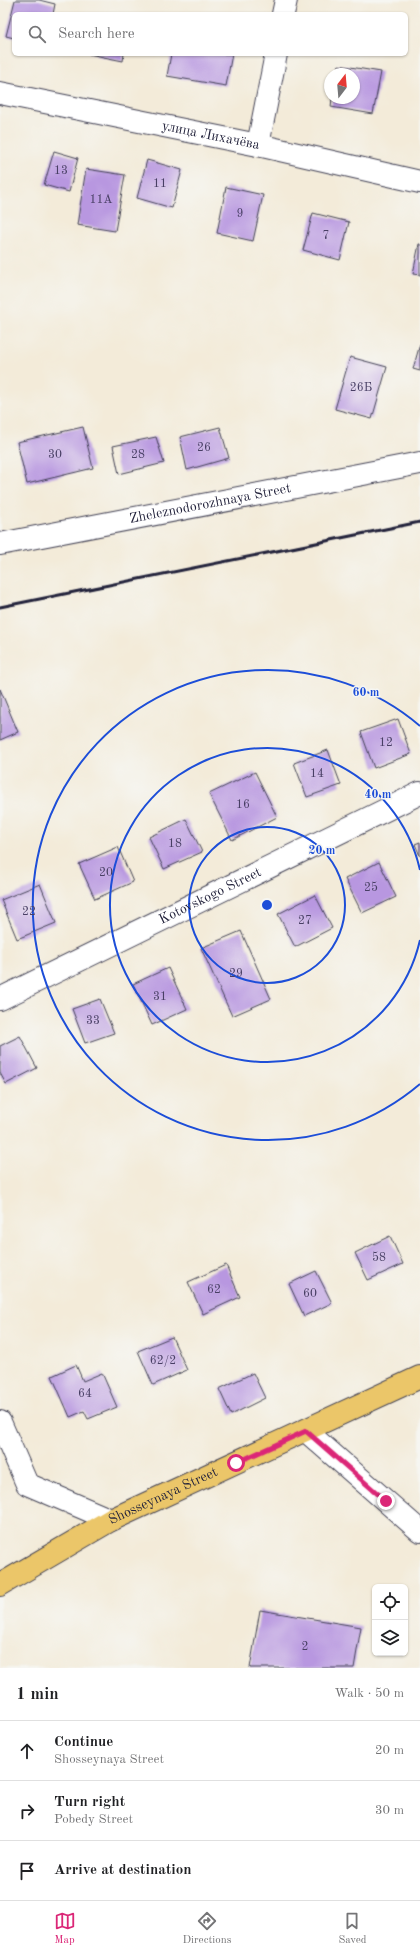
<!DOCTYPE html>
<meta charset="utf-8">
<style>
:root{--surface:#fff;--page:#f6f6f6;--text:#202124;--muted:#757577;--line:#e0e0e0;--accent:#db2777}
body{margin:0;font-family:"Old Standard TT",serif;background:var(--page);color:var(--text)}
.controls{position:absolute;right:12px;bottom:12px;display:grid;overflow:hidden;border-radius:6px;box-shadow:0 1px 3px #0004}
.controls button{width:36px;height:36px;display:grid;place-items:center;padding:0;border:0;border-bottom:1px solid var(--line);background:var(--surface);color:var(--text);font:20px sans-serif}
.compass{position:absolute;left:324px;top:68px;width:36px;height:36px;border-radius:50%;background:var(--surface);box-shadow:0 1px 3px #0004;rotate:16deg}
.stop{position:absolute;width:12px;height:12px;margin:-9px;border:3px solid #db2777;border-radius:50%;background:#fff}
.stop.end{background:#db2777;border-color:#fff;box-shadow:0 1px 4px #0008}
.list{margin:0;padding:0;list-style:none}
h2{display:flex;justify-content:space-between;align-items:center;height:52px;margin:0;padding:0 16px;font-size:17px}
h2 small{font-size:13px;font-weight:400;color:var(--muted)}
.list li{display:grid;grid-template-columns:26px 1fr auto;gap:12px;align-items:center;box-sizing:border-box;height:60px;padding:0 16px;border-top:1px solid var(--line)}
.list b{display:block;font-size:15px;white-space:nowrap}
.list p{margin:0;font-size:13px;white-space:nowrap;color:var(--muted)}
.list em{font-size:13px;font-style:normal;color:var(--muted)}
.icon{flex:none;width:22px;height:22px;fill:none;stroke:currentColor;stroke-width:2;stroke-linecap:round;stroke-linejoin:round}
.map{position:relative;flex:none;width:420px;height:1668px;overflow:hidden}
.search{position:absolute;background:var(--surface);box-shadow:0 1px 3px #0004;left:12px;right:12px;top:12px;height:44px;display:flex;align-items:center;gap:10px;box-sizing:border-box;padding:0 14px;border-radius:6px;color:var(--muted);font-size:15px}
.sheet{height:232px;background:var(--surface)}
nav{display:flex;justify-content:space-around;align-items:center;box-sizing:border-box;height:56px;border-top:1px solid var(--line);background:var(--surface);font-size:11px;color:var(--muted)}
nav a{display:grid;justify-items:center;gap:2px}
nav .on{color:var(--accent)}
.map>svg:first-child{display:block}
.building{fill:#b897e0}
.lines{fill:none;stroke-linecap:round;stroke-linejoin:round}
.minor-casing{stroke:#414053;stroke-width:24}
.major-casing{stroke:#414053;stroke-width:24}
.minor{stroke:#fff;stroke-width:22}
.major{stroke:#ebc669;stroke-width:22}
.rail{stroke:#22223b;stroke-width:3}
.route{stroke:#db2777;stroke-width:5}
.ring{fill:none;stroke:#1d4ed8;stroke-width:2}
.labels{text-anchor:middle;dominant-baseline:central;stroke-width:3;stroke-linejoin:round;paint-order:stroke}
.number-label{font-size:12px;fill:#483f64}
.street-label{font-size:14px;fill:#22223b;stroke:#f6f6f2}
.centre{fill:#1d4ed8;stroke:#f6f6f2;stroke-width:2}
.ring-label{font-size:12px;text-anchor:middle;font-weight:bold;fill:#1d4ed8;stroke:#f6f6f2;stroke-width:3;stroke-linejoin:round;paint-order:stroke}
</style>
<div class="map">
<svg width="420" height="1668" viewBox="0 0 420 1668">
<rect width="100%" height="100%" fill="#f6f6f2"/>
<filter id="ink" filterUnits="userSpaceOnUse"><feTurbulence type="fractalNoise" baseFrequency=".025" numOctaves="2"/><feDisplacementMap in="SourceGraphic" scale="8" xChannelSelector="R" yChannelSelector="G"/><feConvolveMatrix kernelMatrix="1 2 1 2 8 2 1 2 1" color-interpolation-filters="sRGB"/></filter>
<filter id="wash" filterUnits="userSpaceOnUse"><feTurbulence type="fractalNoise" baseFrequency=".012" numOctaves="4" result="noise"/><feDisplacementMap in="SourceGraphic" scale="16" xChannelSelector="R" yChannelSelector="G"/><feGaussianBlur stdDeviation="0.9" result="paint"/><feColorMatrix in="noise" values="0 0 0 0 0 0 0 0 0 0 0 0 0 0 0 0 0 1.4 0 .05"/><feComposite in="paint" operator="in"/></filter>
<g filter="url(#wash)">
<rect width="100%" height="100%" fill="#f3ebd9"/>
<g id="blocks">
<!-- building -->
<g class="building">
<path d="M15 0H39L55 4 53 14H14V38L6 36Z"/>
<path d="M89 54H124L123 61Z"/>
<path d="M171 54H232L226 86 167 76Z"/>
<path d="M338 65 381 72 373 114 331 107 332 98H354V74H337Z"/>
<path d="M54 151 78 158 69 192 44 185Z"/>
<path d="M147 160 182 170 172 208 137 198Z"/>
<path d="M86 169 125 175 115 231 77 225Z"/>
<path d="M226 187 263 195 253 241 217 233Z"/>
<path d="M313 213 349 222 340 260 303 250Z"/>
<path d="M419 244H420V275L413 274Z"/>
<path d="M420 344V371L413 369Z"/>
<path d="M350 357 387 367 372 419 335 409Z"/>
<path d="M83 427 93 468 27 484 17 442Z"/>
<path d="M220 427 229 458 187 470 180 437Z"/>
<path d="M156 437 164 463 119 474 113 446Z"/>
<path d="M0 689 18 732 0 740Z"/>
<path d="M398 719 411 754 374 768 361 732Z"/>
<path d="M328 750 341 785 307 797 294 763Z"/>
<path d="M255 772 277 817 232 840 209 794Z"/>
<path d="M186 819 202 852 164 869 149 837Z"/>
<path d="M420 842V856L415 844Z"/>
<path d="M118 847 133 882 95 899 79 864Z"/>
<path d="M379 862 396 897 362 913 345 879Z"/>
<path d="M40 884 56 923 17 939 1 900Z"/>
<path d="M315 895 332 928 295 947 278 914Z"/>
<path d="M241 931 271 999 232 1016 201 948Z"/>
<path d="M168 968 187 1009 152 1025 133 984Z"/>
<path d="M100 999 114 1033 85 1043 72 1009Z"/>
<path d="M20 1036 37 1068 6 1084 0 1073V1046Z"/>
<path d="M390 1236 403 1264 368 1280 355 1253Z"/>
<path d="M226 1265 240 1297 203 1314 188 1282Z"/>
<path d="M316 1271 332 1303 304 1316 289 1284Z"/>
<path d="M172 1337 187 1370 153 1385 138 1351Z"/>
<path d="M76 1365 83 1381 102 1373 117 1407 88 1419 84 1411 70 1417 52 1376Z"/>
<path d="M253 1373 265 1398 231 1415 219 1389Z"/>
<path d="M260 1610 361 1627 354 1668H250Z"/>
</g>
</g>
</g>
<g filter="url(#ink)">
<use href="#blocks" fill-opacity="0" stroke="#414053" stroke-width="1"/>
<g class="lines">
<!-- minor casing -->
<g class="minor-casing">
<g id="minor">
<path d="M283 14 286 0"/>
<path id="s1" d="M0 93 258 145 420 182"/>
<path d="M258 145 276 54"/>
<path id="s2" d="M0 544 420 463"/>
<path id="s3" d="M0 999 420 793"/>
<path d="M0 1422 27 1484 111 1520"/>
<path d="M306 1431 420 1531"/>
</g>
</g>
<!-- major casing -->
<g class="major-casing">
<g id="major">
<path id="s4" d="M0 1585 111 1520 420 1377"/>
</g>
</g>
<!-- minor -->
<use href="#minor" class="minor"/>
<!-- major -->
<use href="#major" class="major"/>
<!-- rail -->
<path class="rail" d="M0 607 420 522"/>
</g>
</g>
<g class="lines" filter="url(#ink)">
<!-- route -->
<path class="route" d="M236 1463 306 1431 386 1501"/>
</g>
<!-- distance rings -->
<g class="ring">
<circle cx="267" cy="905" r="78"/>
<path d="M420 940A157 157 0 1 1 420 870"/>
<path d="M420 1084A235 235 0 1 1 420 726"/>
</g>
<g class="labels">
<!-- number labels -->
<g class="number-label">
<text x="61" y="171">13</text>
<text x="160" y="184">11</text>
<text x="101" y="200">11А</text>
<text x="240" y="214">9</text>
<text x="326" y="236">7</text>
<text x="361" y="388">26Б</text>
<text x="204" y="448">26</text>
<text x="55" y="455">30</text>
<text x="138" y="455">28</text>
<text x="386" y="743">12</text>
<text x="317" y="774">14</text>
<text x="243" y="805">16</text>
<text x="175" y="844">18</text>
<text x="106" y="873">20</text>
<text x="371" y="888">25</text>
<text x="29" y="912">22</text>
<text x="305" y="921">27</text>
<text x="236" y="974">29</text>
<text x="160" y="997">31</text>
<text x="93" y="1021">33</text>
<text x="379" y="1258">58</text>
<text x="214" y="1290">62</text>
<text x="310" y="1294">60</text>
<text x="163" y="1361">62/2</text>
<text x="85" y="1394">64</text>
<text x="305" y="1647">2</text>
</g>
<!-- street labels -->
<g class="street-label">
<text stroke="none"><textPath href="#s1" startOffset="215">улица Лихачёва</textPath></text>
<text stroke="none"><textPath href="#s2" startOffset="214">Zheleznodorozhnaya Street</textPath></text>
<text stroke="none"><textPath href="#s3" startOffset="234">Kotovskogo Street</textPath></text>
<text stroke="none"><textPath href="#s4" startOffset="186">Shosseynaya Street</textPath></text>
</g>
</g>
<circle cx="267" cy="905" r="6" class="centre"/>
<g class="ring-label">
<text x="366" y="696">60 m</text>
<text x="378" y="798">40 m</text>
<text x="322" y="854">20 m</text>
</g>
</svg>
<div class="controls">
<button><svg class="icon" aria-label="locate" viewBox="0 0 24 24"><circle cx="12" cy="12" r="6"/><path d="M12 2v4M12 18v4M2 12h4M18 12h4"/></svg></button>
<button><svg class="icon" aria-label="layers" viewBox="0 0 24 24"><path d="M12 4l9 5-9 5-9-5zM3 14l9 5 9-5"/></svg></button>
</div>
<svg class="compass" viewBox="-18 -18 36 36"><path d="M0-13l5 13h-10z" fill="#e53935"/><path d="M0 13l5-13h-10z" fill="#757577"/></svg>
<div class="stop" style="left:236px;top:1463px"></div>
<div class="stop end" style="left:386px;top:1501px"></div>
<div class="search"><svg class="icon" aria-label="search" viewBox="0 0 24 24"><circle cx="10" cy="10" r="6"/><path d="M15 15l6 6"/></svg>Search here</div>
</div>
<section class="sheet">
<h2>1 min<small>Walk · 50 m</small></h2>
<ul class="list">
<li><svg class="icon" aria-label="ahead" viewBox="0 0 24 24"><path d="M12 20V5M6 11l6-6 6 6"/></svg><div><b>Continue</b><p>Shosseynaya Street</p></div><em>20 m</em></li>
<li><svg class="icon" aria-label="right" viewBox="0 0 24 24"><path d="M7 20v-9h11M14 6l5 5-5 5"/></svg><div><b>Turn right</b><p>Pobedy Street</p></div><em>30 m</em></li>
<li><svg class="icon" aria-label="arrive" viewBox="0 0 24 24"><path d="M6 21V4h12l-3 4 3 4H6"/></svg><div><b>Arrive at destination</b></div></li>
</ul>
</section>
<nav>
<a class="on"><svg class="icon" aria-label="map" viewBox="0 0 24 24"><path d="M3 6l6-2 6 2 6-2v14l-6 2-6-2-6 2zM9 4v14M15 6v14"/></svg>Map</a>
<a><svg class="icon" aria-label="directions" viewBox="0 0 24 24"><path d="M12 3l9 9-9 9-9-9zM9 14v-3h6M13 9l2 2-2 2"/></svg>Directions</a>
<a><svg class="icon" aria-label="saved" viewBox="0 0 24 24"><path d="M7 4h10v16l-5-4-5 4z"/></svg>Saved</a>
</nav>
